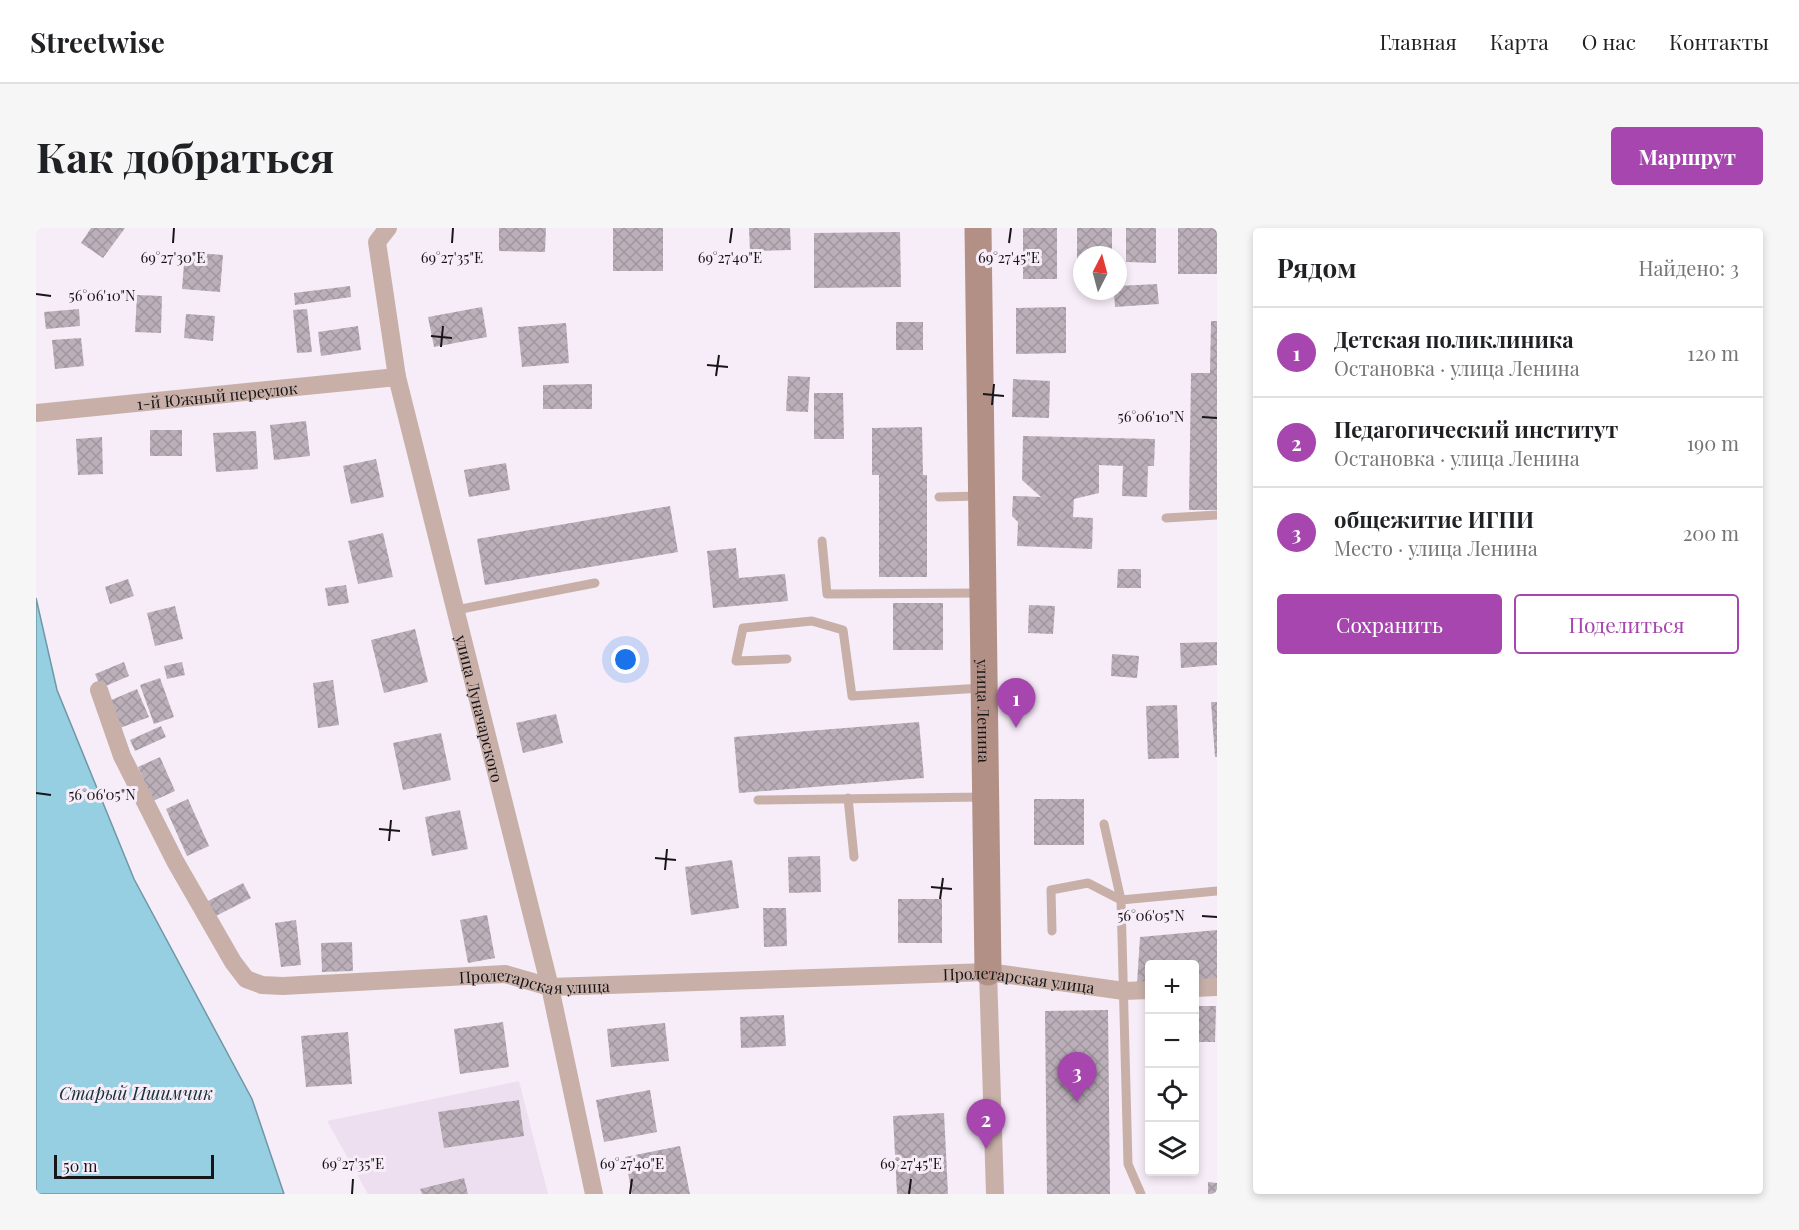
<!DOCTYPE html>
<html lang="ru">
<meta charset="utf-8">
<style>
:root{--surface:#fff;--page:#f6f6f6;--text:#202124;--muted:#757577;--line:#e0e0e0;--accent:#a646ae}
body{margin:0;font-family:"Playfair Display",serif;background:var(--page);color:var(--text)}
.controls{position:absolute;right:18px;bottom:18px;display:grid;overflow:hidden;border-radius:6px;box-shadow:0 3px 9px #0003}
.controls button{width:54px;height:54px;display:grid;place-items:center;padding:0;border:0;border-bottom:2px solid var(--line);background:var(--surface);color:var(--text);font:30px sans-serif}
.compass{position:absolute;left:1037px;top:18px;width:54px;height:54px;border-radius:50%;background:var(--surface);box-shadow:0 3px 9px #0003;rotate:6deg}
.scale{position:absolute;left:18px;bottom:15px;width:160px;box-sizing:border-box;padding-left:6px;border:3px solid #181518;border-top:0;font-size:16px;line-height:21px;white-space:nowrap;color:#181518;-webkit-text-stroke:4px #f7edf8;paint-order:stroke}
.you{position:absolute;left:590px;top:432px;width:21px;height:21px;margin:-15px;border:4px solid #fff;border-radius:50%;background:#1a73e8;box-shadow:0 0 0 9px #1a73e833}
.badge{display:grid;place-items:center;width:39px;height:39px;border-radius:50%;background:var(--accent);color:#fff;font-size:20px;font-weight:700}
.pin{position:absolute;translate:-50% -50px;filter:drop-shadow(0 2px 3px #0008)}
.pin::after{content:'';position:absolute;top:32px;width:21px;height:18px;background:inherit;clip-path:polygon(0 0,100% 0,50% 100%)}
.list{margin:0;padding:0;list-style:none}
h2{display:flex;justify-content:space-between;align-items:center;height:78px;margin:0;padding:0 24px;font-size:26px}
h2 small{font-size:20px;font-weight:400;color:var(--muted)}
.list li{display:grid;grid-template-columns:39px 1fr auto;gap:18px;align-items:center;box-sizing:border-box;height:90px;padding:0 24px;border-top:2px solid var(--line)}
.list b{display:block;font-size:22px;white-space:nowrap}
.list p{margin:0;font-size:20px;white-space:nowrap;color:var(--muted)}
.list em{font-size:20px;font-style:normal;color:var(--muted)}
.actions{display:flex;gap:12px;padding:18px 24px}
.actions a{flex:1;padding:14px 0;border:2px solid var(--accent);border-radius:6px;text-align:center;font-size:21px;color:var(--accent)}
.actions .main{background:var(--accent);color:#fff}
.icon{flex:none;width:33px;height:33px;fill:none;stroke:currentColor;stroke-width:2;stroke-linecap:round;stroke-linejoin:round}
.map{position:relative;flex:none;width:1181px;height:966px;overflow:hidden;border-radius:6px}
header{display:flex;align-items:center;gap:36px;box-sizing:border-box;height:84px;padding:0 30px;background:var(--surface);border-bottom:2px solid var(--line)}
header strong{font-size:28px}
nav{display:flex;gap:33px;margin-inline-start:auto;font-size:21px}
.intro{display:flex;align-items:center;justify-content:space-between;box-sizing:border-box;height:144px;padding:0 36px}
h1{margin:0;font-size:42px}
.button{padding:15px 27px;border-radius:6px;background:var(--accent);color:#fff;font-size:21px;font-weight:700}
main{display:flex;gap:36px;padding:0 36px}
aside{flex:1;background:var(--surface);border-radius:6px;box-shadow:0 3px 9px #0003}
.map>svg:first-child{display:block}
.built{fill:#eedff0}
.water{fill:#95cfe1;stroke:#7097a5;stroke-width:1.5}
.building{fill:url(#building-cross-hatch)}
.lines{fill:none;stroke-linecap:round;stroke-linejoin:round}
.lane{stroke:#c8b0a9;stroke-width:9}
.street{stroke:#c8b0a9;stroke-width:18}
.secondary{stroke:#b29086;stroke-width:27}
.ticks{fill:none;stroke:#181518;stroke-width:2}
.labels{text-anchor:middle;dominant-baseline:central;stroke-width:6;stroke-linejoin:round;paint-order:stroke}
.street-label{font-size:16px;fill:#181518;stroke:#f7edf8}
.water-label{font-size:18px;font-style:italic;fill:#143139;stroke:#f7edf8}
.ticks-label{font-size:15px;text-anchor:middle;fill:#181518;stroke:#f7edf8;stroke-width:6;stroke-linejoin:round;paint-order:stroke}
</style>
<header>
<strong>Streetwise</strong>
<nav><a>Главная</a><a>Карта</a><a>О нас</a><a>Контакты</a></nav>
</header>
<div class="intro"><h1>Как добраться</h1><a class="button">Маршрут</a></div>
<main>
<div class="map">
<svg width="1181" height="966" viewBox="0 0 1181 966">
<defs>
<pattern id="building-cross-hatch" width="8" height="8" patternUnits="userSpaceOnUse" patternTransform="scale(1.5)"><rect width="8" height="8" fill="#bbb0b9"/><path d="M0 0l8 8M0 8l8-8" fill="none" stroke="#a0969e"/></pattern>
</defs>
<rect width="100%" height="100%" fill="#f7edf8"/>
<!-- built -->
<path class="built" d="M483 853 512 966H332L291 893Z"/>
<!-- water -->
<path class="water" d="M0 370 21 462 98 651 216 871 248 966H0Z"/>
<!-- building -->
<g class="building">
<path d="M55 0H89L67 30 45 15Z"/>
<path d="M463 0H510L509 24 463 23Z"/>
<rect x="577" y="0" width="50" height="43"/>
<path d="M713 0H754L755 22 714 23Z"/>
<rect x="987" y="0" width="34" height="51"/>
<path d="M1041 0H1076V27H1046V38H1041Z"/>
<path d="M1090 0H1120V35L1090 34Z"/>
<rect x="1142" y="0" width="39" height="46"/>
<path d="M864 4 865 59 778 60V5Z"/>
<path d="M149 24 187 27 184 64 146 61Z"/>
<path d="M1121 56 1123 76 1079 79 1078 63H1082V58Z"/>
<path d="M314 58 315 69 259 77 258 65Z"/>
<path d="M101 67 126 68 125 105 99 104Z"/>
<path d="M446 79 451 109 398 119 392 89Z"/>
<path d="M1030 79V125L980 126V80Z"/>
<path d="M43 81 44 98 10 101 8 84Z"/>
<path d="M271 81 276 124 261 125 257 82Z"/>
<path d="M150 86 179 88 177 113 148 110Z"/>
<path d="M1175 93H1181V282H1153L1155 145H1174Z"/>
<rect x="860" y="94" width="27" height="28"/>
<path d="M530 95 533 135 486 139 482 99Z"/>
<path d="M322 98 325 122 285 128 282 104Z"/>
<path d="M45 110 48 138 19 141 16 112Z"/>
<path d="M752 148 774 149 772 184 750 183Z"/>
<path d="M977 151 1014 153 1013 190 976 189Z"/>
<path d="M556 156V181H507V157Z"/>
<path d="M778 165H807L808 211H778Z"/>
<path d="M270 193 274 228 238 232 234 197Z"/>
<path d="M886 199 887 247H891V349H843V247H836V200Z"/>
<rect x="114" y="202" width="32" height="26"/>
<path d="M220 203 222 241 180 244 177 205Z"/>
<path d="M987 208 1119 211 1118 238H1112L1111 269 1086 268 1087 238 1063 237V265L1038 271 1037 289 1057 290 1056 321 981 318 982 294 976 288 977 268 1005 269 986 252Z"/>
<path d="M66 209 67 246 42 247 40 211Z"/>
<path d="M340 231 348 269 315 276 307 238Z"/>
<path d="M470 235 474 262 433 269 428 242Z"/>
<path d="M634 278 642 324 449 357 441 311Z"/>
<path d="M347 305 357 349 322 356 312 313Z"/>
<path d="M700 320 703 350 749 346 752 373 677 380 671 323Z"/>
<path d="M1082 341H1105V360H1081Z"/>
<path d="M92 351 98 368 74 376 69 359Z"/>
<path d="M310 357 313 375 292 378 289 360Z"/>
<rect x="857" y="375" width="50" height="47"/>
<path d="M993 377 1019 378 1017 406 992 405Z"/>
<path d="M139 378 147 411 119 418 111 385Z"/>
<path d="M379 401 392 454 348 465 335 412Z"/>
<path d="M1181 414V437L1145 440 1144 415Z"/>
<path d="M1076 426 1103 428 1101 450 1075 448Z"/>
<path d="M88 434 93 448 65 460 59 446Z"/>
<path d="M146 434 149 447 131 451 128 438Z"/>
<path d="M124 450 138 489 118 496 104 457Z"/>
<path d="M297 452 303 497 282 500 277 455Z"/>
<path d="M101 461 113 489 84 500 73 473Z"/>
<path d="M1175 474H1181V529H1179Z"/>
<path d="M1141 477 1143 530 1112 531 1110 478Z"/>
<path d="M520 486 527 515 487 525 480 495Z"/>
<path d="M883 494 888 550 703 565 698 509Z"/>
<path d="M125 498 130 509 99 523 94 512Z"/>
<path d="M405 505 415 552 367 562 357 515Z"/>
<path d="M124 529 139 563 117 573 102 539Z"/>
<path d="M152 571 173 618 151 628 130 581Z"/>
<rect x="998" y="571" width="50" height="46"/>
<path d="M424 582 432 621 396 628 389 589Z"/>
<path d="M784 628 785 664 753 665 752 629Z"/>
<path d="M696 632 703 680 655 687 649 639Z"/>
<path d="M207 655 215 670 176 690 168 675Z"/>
<rect x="862" y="671" width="44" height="44"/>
<path d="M727 680H750L751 718 728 719Z"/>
<path d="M451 687 459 730 432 735 424 692Z"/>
<path d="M260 692 265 737 245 739 239 695Z"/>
<path d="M1181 702V753L1158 754V736H1114V756H1101L1104 709Z"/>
<path d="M316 714 317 743 286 744 285 715Z"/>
<path d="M1158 778H1180L1179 814H1158Z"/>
<path d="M1072 782 1074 966H1011L1009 783Z"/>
<path d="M748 787 750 818 705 820 704 789Z"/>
<path d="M467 794 473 839 424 846 418 801Z"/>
<path d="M629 795 633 833 575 839 571 801Z"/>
<path d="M312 804 316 856 270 859 265 808Z"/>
<path d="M614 862 621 904 568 914 560 872Z"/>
<path d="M483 872 488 908 408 920 402 884Z"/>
<path d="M908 885 912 966H861L857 888Z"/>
<path d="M644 918 654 966H596L589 929Z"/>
<path d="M428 950 432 966H386L384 961Z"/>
<path d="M1172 954 1181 955V966H1172Z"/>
</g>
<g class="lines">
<!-- lane -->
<g class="lane">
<path d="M903 269 943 268"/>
<path d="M1130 290 1181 287"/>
<path d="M786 313 791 366 944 365"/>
<path d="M420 382 559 355"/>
<path d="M751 431 700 433 707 400 776 393 807 402 816 468 946 460"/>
<path d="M812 570 818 629"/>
<path d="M722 572 947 569"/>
<path d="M1068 596 1085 672"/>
<path d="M1016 703 1015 662 1052 655 1085 672"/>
<path d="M1105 966 1092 936 1085 672 1181 663"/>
</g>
<!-- street -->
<g class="street">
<path id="s1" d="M352 0 341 14 361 149 514 759 558 966"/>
<path id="s2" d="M0 185 361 149"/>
<path id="s3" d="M63 462 86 528 139 633 197 734 210 751 226 757 247 758 469 746 514 759 952 744 1088 763 1114 762"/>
<path d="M952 744 959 966"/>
<path d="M1158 760 1181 759"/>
</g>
<!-- secondary -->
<path class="secondary" id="s4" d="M942 0 952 744"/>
</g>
<!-- ticks -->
<path class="ticks" d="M137 15 138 0M416 15 417 0M694 15 696 0M973 15 975 0M0 66 15 68M395 108 416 110M405 119 407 98M671 137 692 139M680 148 683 127M947 166 968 168M956 177 958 156M1166 189 1181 190M0 565 15 567M343 601 364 603M353 613 355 592M619 630 640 632M629 642 631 621M895 659 916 661M904 671 907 650M1166 688 1181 689M316 966 317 951M594 966 596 951M873 966 875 951"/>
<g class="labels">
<!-- street labels -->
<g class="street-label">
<text stroke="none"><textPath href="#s2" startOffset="182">1-й Южный переулок</textPath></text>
<text stroke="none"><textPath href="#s1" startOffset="496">улица Луначарского</textPath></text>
<text stroke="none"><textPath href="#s4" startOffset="483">улица Ленина</textPath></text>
<text stroke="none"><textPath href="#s3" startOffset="616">Пролетарская улица</textPath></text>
<text stroke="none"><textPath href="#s3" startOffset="1102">Пролетарская улица</textPath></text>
</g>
<!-- water labels -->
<g class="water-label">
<text x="100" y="865">Старый Ишимчик</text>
</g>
</g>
<g class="ticks-label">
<text x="137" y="35">69°27'30"E</text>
<text x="416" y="35">69°27'35"E</text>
<text x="694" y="35">69°27'40"E</text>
<text x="973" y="35">69°27'45"E</text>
<text x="66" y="73">56°06'10"N</text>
<text x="1115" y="194">56°06'10"N</text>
<text x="66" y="572">56°06'05"N</text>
<text x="1115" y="693">56°06'05"N</text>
<text x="317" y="941">69°27'35"E</text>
<text x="596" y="941">69°27'40"E</text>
<text x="875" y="941">69°27'45"E</text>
</g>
</svg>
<div class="controls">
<button>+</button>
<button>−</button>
<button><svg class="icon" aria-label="locate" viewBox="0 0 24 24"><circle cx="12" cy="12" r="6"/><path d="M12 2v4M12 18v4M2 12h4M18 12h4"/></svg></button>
<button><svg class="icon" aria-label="layers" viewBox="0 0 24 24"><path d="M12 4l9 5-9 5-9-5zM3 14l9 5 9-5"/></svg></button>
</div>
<svg class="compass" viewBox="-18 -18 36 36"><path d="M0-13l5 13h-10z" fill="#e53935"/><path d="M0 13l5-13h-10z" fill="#757577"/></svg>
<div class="scale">50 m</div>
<div class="you"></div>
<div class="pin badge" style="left:980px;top:500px">1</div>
<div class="pin badge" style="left:950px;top:921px">2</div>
<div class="pin badge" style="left:1041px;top:874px">3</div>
</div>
<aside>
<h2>Рядом<small>Найдено: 3</small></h2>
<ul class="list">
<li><span class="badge">1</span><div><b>Детская поликлиника</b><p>Остановка · улица Ленина</p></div><em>120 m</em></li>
<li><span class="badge">2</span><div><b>Педагогический институт</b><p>Остановка · улица Ленина</p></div><em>190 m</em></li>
<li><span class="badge">3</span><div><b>общежитие ИГПИ</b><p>Место · улица Ленина</p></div><em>200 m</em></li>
</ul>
<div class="actions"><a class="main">Сохранить</a><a>Поделиться</a></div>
</aside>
</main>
